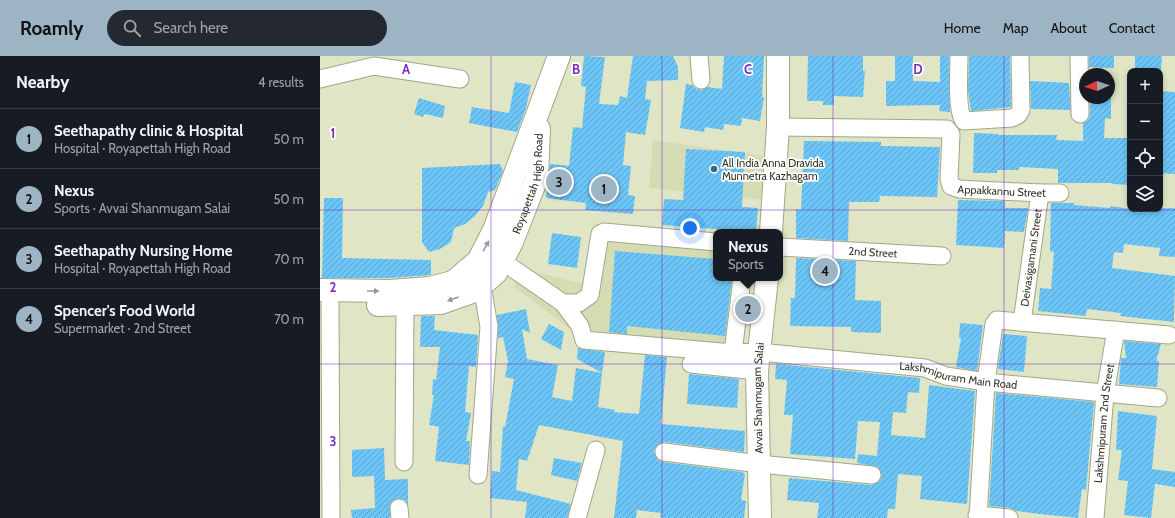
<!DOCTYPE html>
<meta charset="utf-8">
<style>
:root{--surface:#171b24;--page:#242831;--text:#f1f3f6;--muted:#9ea1a6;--line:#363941;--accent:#9cb4c3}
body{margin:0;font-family:Cabin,sans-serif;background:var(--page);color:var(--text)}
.controls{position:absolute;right:12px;top:12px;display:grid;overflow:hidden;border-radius:8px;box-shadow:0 2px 6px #0003}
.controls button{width:36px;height:36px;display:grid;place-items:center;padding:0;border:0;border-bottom:1px solid var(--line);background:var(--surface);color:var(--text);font:20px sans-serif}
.compass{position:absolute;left:759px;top:12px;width:36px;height:36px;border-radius:50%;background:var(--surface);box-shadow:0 2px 6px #0003;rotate:267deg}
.you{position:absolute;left:370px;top:172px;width:14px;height:14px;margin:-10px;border:3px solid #fff;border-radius:50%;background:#1a73e8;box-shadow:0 0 0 6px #1a73e833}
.badge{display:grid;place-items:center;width:26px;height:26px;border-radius:50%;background:var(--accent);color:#111;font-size:13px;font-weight:700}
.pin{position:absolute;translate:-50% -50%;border:2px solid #fff;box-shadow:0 1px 4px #0006}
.popup{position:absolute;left:393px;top:173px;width:70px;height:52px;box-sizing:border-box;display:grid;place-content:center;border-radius:8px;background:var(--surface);filter:drop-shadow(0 1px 3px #0005);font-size:13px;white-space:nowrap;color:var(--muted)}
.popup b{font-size:15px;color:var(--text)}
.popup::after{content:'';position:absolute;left:50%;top:100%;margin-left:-8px;border:8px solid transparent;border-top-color:var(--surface)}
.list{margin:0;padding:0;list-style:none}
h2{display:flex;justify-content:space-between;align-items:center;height:52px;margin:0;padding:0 16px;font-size:17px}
h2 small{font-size:13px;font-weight:400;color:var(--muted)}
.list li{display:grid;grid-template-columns:26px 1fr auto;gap:12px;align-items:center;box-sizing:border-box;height:60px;padding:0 16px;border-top:1px solid var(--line)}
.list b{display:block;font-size:15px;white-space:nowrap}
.list p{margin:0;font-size:13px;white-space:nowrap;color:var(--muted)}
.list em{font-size:13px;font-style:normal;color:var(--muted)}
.icon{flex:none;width:22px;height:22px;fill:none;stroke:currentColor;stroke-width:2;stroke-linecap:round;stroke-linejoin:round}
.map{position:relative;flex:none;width:855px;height:462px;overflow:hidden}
header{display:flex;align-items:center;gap:24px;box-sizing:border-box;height:56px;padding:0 20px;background:var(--accent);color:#111}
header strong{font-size:19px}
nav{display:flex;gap:22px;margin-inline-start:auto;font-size:14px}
.search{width:280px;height:36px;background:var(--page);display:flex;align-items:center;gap:10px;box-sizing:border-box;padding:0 14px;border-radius:22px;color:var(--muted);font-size:15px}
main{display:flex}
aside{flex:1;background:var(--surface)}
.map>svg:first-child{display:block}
.built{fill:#d5dcb4}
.building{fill:url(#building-hatch)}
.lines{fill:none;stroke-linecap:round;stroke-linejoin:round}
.minor-casing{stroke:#a1a687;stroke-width:19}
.major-casing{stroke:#a1a687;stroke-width:24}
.minor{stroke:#fff;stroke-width:17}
.major{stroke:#fff;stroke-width:22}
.oneway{fill:#989a93}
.grid{fill:none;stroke:#7b2cbf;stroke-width:1;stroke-opacity:0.55}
.poi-dot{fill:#346885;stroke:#fff;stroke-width:1.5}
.labels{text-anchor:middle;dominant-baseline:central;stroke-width:3.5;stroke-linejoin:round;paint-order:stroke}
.poi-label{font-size:11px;fill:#323427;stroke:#fff;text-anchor:start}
.street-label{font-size:11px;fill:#323427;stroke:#fff}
.grid-label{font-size:13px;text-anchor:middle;font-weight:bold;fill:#7b2cbf;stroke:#fff;stroke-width:3.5;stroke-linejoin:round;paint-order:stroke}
</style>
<header>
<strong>Roamly</strong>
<div class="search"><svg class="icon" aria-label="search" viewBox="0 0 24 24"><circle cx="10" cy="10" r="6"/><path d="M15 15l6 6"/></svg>Search here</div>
<nav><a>Home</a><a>Map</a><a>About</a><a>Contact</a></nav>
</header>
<main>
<aside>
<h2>Nearby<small>4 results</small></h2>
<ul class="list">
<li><span class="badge">1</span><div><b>Seethapathy clinic &amp; Hospital</b><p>Hospital · Royapettah High Road</p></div><em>50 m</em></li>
<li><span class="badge">2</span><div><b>Nexus</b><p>Sports · Avvai Shanmugam Salai</p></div><em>50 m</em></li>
<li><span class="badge">3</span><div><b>Seethapathy Nursing Home</b><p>Hospital · Royapettah High Road</p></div><em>70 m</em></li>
<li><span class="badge">4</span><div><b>Spencer's Food World</b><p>Supermarket · 2nd Street</p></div><em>70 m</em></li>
</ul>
</aside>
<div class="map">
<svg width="855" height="462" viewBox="0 0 855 462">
<defs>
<pattern id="building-hatch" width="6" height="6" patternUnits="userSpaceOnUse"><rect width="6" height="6" fill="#6dc6f8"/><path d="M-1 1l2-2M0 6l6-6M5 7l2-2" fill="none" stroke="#5aa2c9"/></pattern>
</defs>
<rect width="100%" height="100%" fill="#dfe5c5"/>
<!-- built -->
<g class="built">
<path d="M333 84 444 100 441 143 329 132Z"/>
<path d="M276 168 396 180V222H430L423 296 265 284 195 231 199 212 264 228Z"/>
</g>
<!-- building -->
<g class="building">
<path d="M264 0 285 1 279 48 298 49 300 40 307 42 313 0H353L358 11V24L327 25 325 43 331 44 325 79 306 76 303 109 311 110 308 139 315 140 313 158 265 154 266 147 226 142 230 108 249 110 253 71 262 72 266 31 261 30Z"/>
<path d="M404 0H444L442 41H444L440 65 422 62 421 70 404 68 403 74 385 71 384 76 360 72 366 28 372 29 376 33 381 34 388 31 402 33Z"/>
<path d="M488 0H543V15H545L543 41 514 40V49H503V45H487Z"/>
<path d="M575 0H593V25L620 26V0H629L630 56 619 55 620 49 566 50V25H575Z"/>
<path d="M649 0H690L691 51 651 55 648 34Z"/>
<path d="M769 0H794V12L769 11Z"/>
<path d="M815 0H842L841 15 815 14Z"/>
<path d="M710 25 749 27 751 60 750 54 711 53Z"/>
<path d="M195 26 211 29 206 52 197 76 149 67 152 51 189 57Z"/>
<path d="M840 35 855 36V118L840 117Z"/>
<path d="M99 42 125 50 123 62 104 58 103 61 94 58Z"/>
<path d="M770 42H791V63L785 62 784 82H810V129L792 128V127H738V113L699 111V114H677V117H653L654 77 678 78V79H737L736 84 763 85V67L769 63 770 58Z"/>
<path d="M484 85 561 86V90L620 91 617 141 560 140 559 146H529L528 185 476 182V153L481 154Z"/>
<path d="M366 93 425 96 422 151 438 152 436 176 342 169 344 143 363 144Z"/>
<path d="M180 108 183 115 175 134 168 136 163 150 154 161 145 168 134 172 131 186 120 193 109 196 102 186V112Z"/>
<path d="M4 142H23L22 202 111 204V219L69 222H2Z"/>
<path d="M638 144 685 145V152H708L704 176 685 175 684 192 636 189Z"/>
<path d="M731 147H754V149L790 152 791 150 810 153 855 152V201L839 200 840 192 804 188 803 197 794 196 792 212 855 220 854 266 800 260 801 257 767 253 766 260 718 255 720 232 731 233 734 196 730 195Z"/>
<path d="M232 177 261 181 257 212 228 208Z"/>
<path d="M295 195 396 203V222H412L405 280 307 270V278L289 276Z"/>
<path d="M476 202 536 205 535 244 561 245V277L531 276V271L470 270 471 242H475Z"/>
<path d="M206 253 210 277 202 273 207 303 238 309 232 341 252 345 256 312 282 317 278 351 295 354 294 356 319 358 325 299 347 301 341 368 425 375 424 396 345 386 336 390 334 395 338 404 343 406 422 416 425 418 421 444 426 445 424 462H345L340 461 341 457 317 454 316 462H294L303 385 219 369 207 405 199 403 196 434 251 448 247 462H205L207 446 170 442 172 415 180 416 183 370 185 371 194 323 185 321 188 305 183 281 178 282 177 259Z"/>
<path d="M101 260H115L114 274 158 279 156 311 149 310 145 356 151 357 146 385H150L149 409 115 405 119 371 109 369 114 339H112L113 323 116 324 120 291H100Z"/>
<path d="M640 267 663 269 657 315 636 311 641 282H639Z"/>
<path d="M229 268 244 276 241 294 221 283Z"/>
<path d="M683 278 707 280 704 316 678 313Z"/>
<path d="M804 285 841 288 836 305H839L837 331 799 328 801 302H806Z"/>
<path d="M258 292 285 296 282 317 257 303Z"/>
<path d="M456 308 600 322 599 337 588 336 586 357 573 356 571 379 605 382 609 329 655 335 647 448 600 443 602 420 578 418 575 453H568L567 462H497L499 447 467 444 469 422 551 429 560 425 562 420 558 411 537 407 538 398 557 400 560 366 538 365 535 403 470 398 473 359H464L467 324 455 323Z"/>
<path d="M369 318 419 323 417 352 367 348Z"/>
<path d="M676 337 774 346 766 434 762 433 758 462 720 458 696 455 690 452 669 450Z"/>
<path d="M798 355 837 360 832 413 855 416V431L835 428 831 462 804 459 808 425 798 424 802 394H796Z"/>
<path d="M64 392 65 424 88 423V448L83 443 73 444 70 448V462H32L31 454 55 452 54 420 32 421V394Z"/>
<path d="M234 402 262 407 257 425 231 419Z"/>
</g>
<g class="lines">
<!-- minor casing -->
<g class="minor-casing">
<g id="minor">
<path d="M379 0 381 24"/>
<path d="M639 0C639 14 636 55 644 65L692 62 698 59 701 54 700 0"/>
<path d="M759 0 760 58"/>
<path d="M0 23 54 10 140 23"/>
<path id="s1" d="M458 71 627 73 631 78 629 123 631 130 639 133 720 137H740"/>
<path id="s2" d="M460 191 622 200"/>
<path d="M182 205 243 247H259L270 239 280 178 284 176 396 186"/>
<path d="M10 246 11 462"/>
<path d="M243 247 260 270 264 284 413 297 422 222"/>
<path id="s3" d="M702 266 720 137"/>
<path id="s4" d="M413 297 439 296 605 312 626 320 666 326 838 342"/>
<path d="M371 308 437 315"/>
<path d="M344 396 440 408 552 419"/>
<path d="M84 406 85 249"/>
<path d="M158 419 169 271 162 229"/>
<path d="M79 452 80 462"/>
<path d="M657 459 689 462"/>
<path d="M257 462 276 394"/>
<path d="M658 462 666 326 674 268 677 264 849 279"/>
<path id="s5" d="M775 462 785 338 796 274"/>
</g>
</g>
<!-- major casing -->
<g class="major-casing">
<g id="major">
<path d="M451 176 458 71V0"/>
<path d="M0 234 69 235 110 232 133 226 158 205 174 174 239 0"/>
<path id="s6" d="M58 249 121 247 155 235 176 217 192 186 217 122 219 73"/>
<path id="s7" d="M440 462 437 315 447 222"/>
</g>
</g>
<!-- minor -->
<use href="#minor" class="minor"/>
<!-- major -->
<use href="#major" class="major"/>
</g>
<!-- one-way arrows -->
<defs><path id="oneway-solid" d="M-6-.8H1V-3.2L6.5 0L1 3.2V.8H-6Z"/></defs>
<g class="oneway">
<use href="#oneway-solid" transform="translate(166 190) rotate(-61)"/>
<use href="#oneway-solid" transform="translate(53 235)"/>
<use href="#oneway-solid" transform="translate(133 243) rotate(160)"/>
</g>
<!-- grid -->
<path class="grid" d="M171 0V462M342 0V462M513 0V462M684 0V462M0 154H855M0 308H855"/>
<!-- markers -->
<circle class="poi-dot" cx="394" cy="113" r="4"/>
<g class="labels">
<!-- poi labels -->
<g class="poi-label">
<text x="402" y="107">All India Anna Dravida<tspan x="402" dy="13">Munnetra Kazhagam</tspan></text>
</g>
<!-- street labels -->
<g class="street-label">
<text stroke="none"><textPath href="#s6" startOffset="223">Royapettah High Road</textPath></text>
<text stroke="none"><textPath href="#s1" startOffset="279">Appakkannu Street</textPath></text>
<text stroke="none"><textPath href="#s2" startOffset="93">2nd Street</textPath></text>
<text stroke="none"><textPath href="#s3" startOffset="65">Deivasigamani Street</textPath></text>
<text stroke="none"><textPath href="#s4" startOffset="227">Lakshmipuram Main Road</textPath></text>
<text stroke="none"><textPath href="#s7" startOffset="120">Avvai Shanmugam Salai</textPath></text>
<text stroke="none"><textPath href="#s5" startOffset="95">Lakshmipuram 2nd Street</textPath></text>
</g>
</g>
<g class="grid-label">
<text x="86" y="18">A</text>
<text x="256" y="18">B</text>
<text x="428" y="18">C</text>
<text x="598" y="18">D</text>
<text x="13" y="82">1</text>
<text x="13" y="236">2</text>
<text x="13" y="390">3</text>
</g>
</svg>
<div class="controls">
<button>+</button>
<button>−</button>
<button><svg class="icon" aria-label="locate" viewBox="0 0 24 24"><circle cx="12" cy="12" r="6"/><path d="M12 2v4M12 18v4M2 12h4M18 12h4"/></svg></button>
<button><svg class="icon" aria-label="layers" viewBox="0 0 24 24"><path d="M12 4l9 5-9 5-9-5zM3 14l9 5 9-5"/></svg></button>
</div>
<svg class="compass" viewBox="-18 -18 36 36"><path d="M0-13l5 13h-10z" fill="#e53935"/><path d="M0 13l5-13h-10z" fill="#9ea1a6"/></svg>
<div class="you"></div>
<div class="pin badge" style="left:284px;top:133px">1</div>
<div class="pin badge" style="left:428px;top:253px">2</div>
<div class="popup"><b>Nexus</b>Sports</div>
<div class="pin badge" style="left:239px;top:126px">3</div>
<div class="pin badge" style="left:505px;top:215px">4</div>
</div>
</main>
